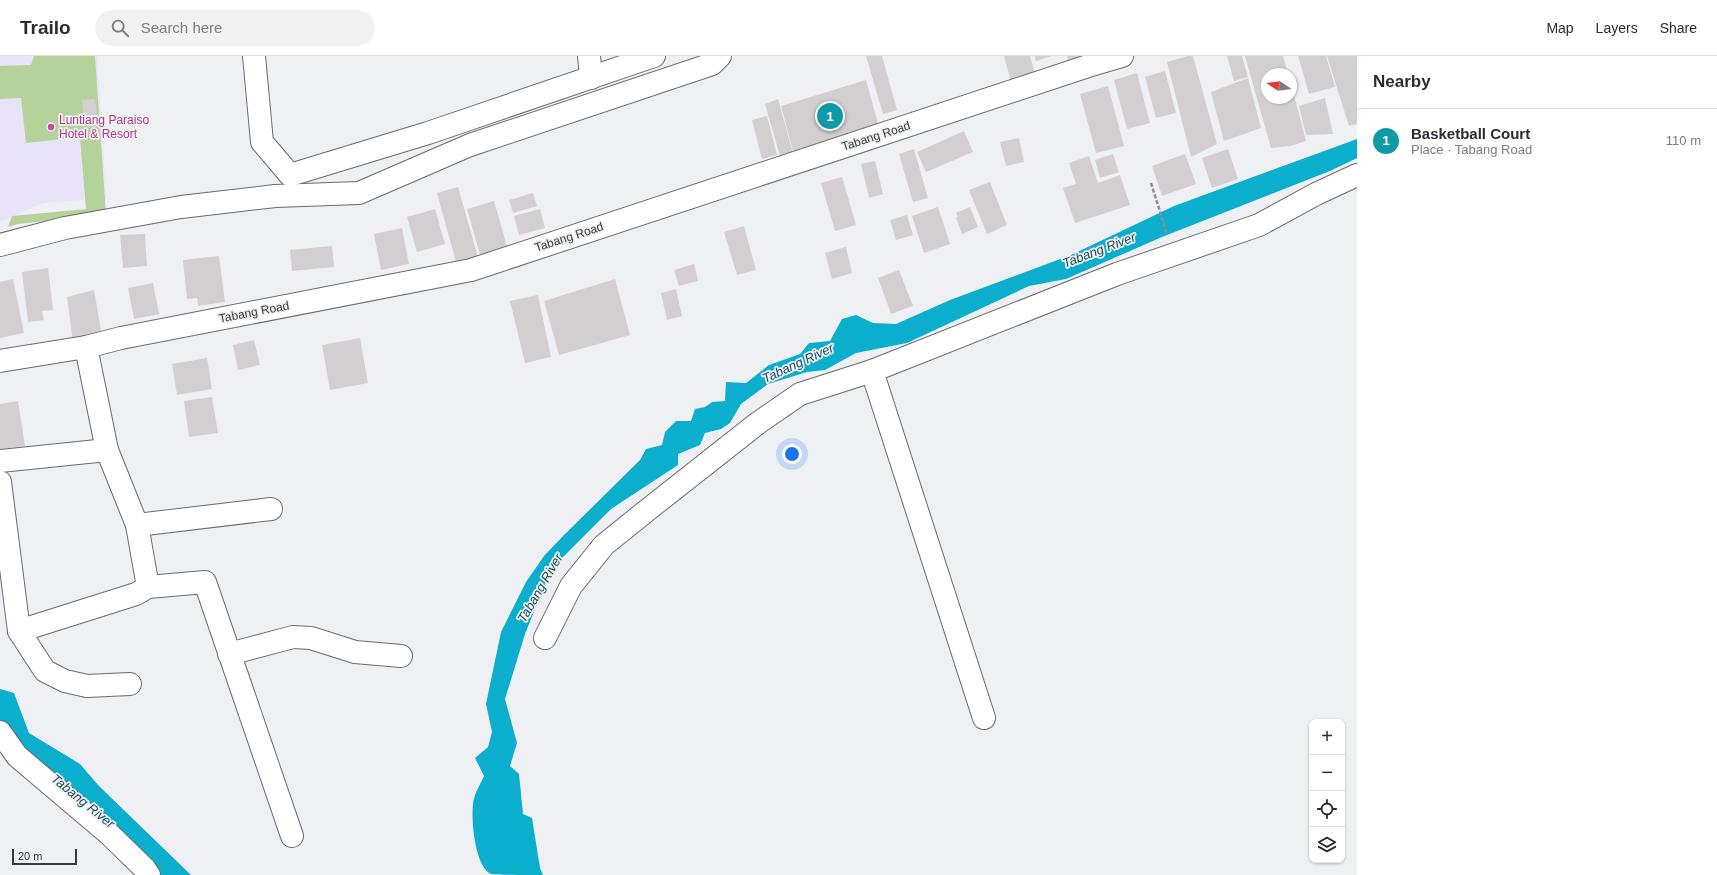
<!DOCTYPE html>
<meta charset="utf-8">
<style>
:root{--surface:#fff;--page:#f2f2f3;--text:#2b2b33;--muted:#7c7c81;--line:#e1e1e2;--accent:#61870d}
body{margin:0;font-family:Helvetica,sans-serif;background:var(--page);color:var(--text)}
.controls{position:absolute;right:12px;bottom:12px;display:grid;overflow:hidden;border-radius:8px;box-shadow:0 1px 3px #0004}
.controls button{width:36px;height:36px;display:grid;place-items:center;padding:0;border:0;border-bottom:1px solid var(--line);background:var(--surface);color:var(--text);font:20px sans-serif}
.compass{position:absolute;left:1261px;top:12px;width:36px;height:36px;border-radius:50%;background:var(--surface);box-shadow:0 1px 3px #0004;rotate:283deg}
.scale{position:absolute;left:12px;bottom:10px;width:65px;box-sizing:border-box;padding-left:4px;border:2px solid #3a3a3b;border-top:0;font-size:11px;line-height:14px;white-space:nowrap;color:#3a3a3b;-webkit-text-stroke:3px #eff0f4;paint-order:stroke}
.you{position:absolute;left:792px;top:398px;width:14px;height:14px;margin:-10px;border:3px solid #fff;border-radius:50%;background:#1a73e8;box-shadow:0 0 0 6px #1a73e833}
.badge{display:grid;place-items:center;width:26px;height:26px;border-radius:50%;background:var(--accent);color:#fff;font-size:13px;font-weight:700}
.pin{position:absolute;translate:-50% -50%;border:2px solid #fff;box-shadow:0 1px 4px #0006}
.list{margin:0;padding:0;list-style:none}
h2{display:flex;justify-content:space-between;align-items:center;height:52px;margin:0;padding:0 16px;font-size:17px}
h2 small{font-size:13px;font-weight:400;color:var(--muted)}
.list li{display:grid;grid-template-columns:26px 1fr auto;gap:12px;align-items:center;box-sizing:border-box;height:64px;padding:0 16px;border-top:1px solid var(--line)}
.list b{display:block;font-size:15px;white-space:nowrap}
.list p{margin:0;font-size:13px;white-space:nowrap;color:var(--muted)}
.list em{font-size:13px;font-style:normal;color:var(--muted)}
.icon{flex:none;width:22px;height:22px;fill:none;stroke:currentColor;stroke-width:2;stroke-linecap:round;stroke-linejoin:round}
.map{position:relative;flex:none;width:1357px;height:819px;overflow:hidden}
header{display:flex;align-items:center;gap:24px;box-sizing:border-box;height:56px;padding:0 20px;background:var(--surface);border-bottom:1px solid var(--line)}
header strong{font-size:19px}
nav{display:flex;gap:22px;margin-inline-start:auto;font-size:14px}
.search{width:280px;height:36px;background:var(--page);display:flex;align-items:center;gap:10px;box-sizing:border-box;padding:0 14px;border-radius:22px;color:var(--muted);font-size:15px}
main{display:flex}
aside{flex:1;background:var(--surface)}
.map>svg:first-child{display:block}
.commercial{fill:#e8e3f9}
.green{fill:#b6d29b}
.water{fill:#0bafcd}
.building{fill:#d3cfd0}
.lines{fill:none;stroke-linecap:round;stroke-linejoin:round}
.minor-casing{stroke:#696a6d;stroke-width:24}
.major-casing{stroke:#696a6d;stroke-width:24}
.path{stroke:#8e8e91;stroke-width:2.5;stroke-dasharray:4 2;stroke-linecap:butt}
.minor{stroke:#fff;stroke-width:22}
.major{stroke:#fff;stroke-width:22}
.hotel-dot{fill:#d1479c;stroke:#eff0f4;stroke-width:1.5}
.labels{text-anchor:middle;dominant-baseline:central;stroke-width:3.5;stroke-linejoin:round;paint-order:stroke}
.hotel-label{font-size:12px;fill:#b23c85;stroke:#eff0f4;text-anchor:start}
.street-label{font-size:12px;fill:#3a3a3b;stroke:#eff0f4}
.water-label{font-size:13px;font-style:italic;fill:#154e5b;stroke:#eff0f4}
</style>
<header>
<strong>Trailo</strong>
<div class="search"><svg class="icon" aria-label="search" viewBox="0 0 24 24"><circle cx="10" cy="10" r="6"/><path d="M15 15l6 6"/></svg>Search here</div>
<nav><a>Map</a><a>Layers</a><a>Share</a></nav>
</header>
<main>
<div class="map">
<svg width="1357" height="819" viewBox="0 0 1357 819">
<rect width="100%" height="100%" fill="#eff0f4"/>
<!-- commercial -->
<path class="commercial" d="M0 0H97L106 142 43 147 0 166Z"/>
<!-- green -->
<path class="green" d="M34 0H95L106 159 18 168 8 171 12 160 86 153 80 81 26 87 21 42 0 43V10L31 9Z"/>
<!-- water -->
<g class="water">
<path d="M1357 83V102L1330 115 1162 181 1066 223 1029 230 907 287 856 297 825 314 807 316 768 328 741 348 730 367 721 373 705 377 700 389 678 398V409L611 453 563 501 545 528 525 578 505 643 517 687 510 710 519 718 523 758 532 762 540 812 543 819C533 819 498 819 491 818 475 811 471 764 473 749 473 740 480 729 484 720L475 702 488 691 492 676 486 648 501 576 526 526 544 500 563 480 640 404 646 393 662 389 665 376 676 365H691L695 353 705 351 712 346 725 345 726 326 746 327 769 309 800 298 809 287 830 285 842 263 856 259 873 267 896 268 950 244 1071 199 1174 150Z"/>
<path d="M0 633 14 637 29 677 80 708 99 730 191 819H155L0 670Z"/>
</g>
<!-- building -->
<g class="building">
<path d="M866 0H882L897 54 883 58Z"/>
<path d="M1004 0H1030L1036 21 1012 29Z"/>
<path d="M1035 0H1052L1036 5Z"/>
<path d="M1067 0H1087L1069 9Z"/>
<path d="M1188 0H1193L1217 88 1191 101 1167 6Z"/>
<path d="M1227 0H1242L1248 21 1234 25Z"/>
<path d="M1245 0H1283L1288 18H1267V42H1291L1292 31 1306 85 1290 90 1271 92Z"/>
<path d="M1298 0H1326L1335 31 1309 38Z"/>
<path d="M1327 0H1357V68L1349 70Z"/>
<path d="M1165 15 1176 57 1156 62 1145 21Z"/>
<path d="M1137 17 1150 67 1127 73 1114 24Z"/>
<path d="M1248 22 1261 72 1224 85 1211 36Z"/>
<path d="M866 24 879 71 793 95 781 50Z"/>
<path d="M1108 30 1124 90 1096 97 1080 38Z"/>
<path d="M1325 42 1333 78 1306 79 1299 50Z"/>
<path d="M95 43 97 61 84 62 82 44Z"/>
<path d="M778 43 793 97 780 100 765 48Z"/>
<path d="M767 60 777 99 762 103 752 64Z"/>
<path d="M964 75 973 96 926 116 917 96Z"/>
<path d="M1019 82 1024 106 1006 110 1000 86Z"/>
<path d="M914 93 928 142 913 146 899 98Z"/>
<path d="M1228 93 1238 123 1212 132 1202 102Z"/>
<path d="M1113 98 1119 116 1100 122 1095 104Z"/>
<path d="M1185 98 1196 128 1162 140 1152 110Z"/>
<path d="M1089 100 1098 127 1120 119 1130 149 1075 167 1063 132 1076 128 1069 107Z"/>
<path d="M875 105 883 138 869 142 861 108Z"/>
<path d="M842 121 856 169 835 175 821 127Z"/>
<path d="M990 126 1007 169 987 178 969 134Z"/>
<path d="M458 131 478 201 456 206 437 137Z"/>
<path d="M533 137 537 150 513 157 509 144Z"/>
<path d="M494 145 508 194 481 202 467 153Z"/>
<path d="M938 151 950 188 924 197 912 160Z"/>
<path d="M970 151 978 171 962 178 956 162 958 161 956 157Z"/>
<path d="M435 153 445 188 417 196 407 161Z"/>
<path d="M540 153 545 172 519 179 514 160Z"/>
<path d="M907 159 913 179 896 184 890 164Z"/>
<path d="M744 170 756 214 737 219 724 176Z"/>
<path d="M402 172 409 208 381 214 374 178Z"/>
<path d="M145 178 147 210 123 212 120 179Z"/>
<path d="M332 190 334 211 292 215 290 194Z"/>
<path d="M846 191 852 217 832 223 825 197Z"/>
<path d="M219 200 225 246 198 250 197 242 187 243 183 204Z"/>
<path d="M694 208 698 225 679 230 674 214Z"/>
<path d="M48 212 53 254 42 255 44 264 28 266 22 216Z"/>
<path d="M899 214 913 250 891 258 878 222Z"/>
<path d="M13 223 24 277 0 282V226Z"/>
<path d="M615 223 630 279 559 299 544 245Z"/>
<path d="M153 227 159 258 134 263 128 232Z"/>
<path d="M676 233 682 260 667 264 661 237Z"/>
<path d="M94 234 102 280 73 286 67 241Z"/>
<path d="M538 239 551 301 525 307 510 245Z"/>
<path d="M360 282 368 327 330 334 322 289Z"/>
<path d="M254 284 260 309 238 314 233 289Z"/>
<path d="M207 302 212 333 177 339 172 308Z"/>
<path d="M212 341 218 377 189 381 184 345Z"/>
<path d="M18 345 25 390 0 393V348Z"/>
</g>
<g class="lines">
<!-- minor casing -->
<g class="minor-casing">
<g id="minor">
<path d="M254 0 262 86 290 119 428 77 654 0"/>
<path d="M589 0 591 22"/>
<path d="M0 189 65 172 181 151 275 140 359 137 470 89 712 8 720 0"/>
<path d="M872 315 984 662"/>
<path d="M0 405 107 394"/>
<path d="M0 426 19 575 45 615 65 625 87 630 130 628"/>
<path d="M137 469 271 453"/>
<path d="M148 531 205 526 292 780"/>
<path d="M19 575 136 538 148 531 137 469 107 394 86 291"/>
<path d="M545 582 571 530 604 489 655 448 758 367 800 338 872 315 1117 218 1259 169 1316 138 1357 119"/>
<path d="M229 598 293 581 311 582 355 596 401 600"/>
<path d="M0 676 17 700 108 777 145 813 149 819"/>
</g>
</g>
<!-- major casing -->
<g class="major-casing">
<path id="major" d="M0 305 86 291 121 282 471 214 1088 10 1122 0"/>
</g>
<!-- path -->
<path class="path" d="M1151 127 1167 178"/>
<!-- minor -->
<use href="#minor" class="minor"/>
<!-- major -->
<use href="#major" class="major"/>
</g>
<!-- markers -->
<circle class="hotel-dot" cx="51" cy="71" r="4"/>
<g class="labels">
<!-- hotel labels -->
<g class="hotel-label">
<text x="59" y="64">Luntiang Paraiso<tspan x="59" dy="14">Hotel &amp; Resort</tspan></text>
</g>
<!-- street labels -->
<g class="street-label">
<text transform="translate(876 80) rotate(-18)">Tabang Road</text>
<text transform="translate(569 181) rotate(-18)">Tabang Road</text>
<text transform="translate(254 256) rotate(-11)">Tabang Road</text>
</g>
<!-- water labels -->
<g class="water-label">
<text transform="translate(1099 194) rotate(-21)">Tabang River</text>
<text transform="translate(798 307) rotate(-25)">Tabang River</text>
<text transform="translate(540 532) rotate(-60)">Tabang River</text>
<text transform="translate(83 745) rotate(39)">Tabang River</text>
</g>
</g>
</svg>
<div class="controls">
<button>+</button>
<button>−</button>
<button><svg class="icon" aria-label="locate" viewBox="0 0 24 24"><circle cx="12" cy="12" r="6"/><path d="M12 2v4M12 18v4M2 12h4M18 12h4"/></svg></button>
<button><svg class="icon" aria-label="layers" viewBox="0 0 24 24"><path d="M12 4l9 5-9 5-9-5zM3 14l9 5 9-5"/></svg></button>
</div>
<svg class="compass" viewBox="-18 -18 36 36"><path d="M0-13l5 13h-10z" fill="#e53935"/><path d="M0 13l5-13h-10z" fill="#7c7c81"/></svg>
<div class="scale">20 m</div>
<div class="you"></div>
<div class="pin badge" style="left:830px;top:60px;background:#0f9aa8">1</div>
</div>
<aside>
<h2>Nearby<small></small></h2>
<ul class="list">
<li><span class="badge" style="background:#0f9aa8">1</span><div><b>Basketball Court</b><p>Place · Tabang Road</p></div><em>110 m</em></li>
</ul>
</aside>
</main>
